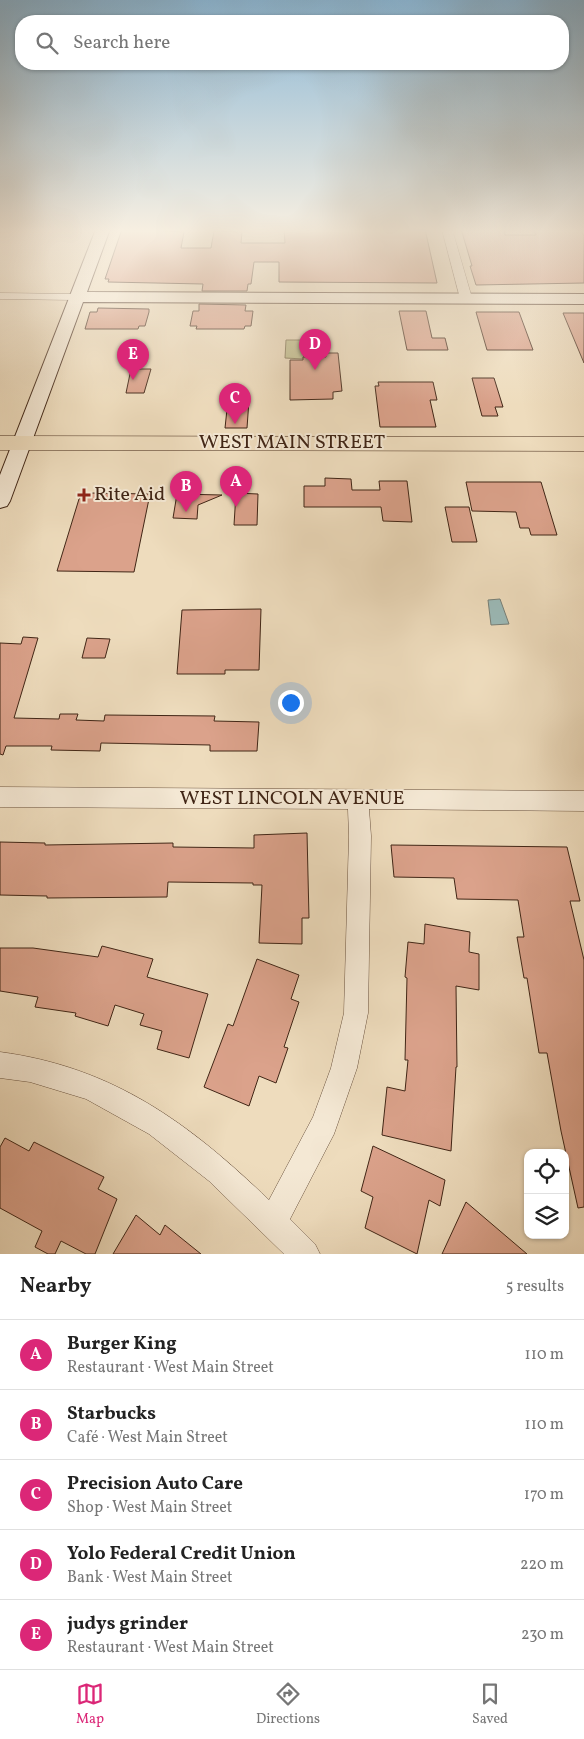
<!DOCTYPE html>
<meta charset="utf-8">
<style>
:root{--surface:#fff;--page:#f6f6f6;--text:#222;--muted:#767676;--line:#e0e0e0;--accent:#db2777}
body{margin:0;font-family:Vollkorn,serif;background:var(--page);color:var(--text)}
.controls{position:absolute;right:15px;bottom:15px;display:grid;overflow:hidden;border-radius:10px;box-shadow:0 1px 4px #0004}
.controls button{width:45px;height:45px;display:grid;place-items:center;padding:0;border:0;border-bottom:1px solid var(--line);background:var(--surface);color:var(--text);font:25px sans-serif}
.you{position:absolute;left:290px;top:702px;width:18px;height:18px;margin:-12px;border:4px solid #fff;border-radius:50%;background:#1a73e8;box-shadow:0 0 0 8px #1a73e833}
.badge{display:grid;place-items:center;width:32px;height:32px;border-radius:50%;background:var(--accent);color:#fff;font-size:16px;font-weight:700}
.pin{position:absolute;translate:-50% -41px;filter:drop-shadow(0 1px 2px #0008)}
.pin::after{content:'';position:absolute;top:26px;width:18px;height:15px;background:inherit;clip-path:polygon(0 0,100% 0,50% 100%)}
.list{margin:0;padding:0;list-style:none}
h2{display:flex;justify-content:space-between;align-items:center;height:65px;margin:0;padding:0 20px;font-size:21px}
h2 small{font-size:16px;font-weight:400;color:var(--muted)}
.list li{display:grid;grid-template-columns:32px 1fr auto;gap:15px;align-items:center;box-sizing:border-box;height:70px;padding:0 20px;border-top:1px solid var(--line)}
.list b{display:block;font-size:19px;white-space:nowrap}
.list p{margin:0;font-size:16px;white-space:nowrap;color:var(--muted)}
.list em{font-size:16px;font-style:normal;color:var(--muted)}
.icon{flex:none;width:28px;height:28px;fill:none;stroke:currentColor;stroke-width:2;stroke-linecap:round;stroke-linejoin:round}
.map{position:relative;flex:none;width:584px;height:1254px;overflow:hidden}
.search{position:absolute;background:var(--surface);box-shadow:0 1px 4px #0004;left:15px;right:15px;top:15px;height:55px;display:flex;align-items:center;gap:12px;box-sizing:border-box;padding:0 18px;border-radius:20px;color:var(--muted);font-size:19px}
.sheet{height:415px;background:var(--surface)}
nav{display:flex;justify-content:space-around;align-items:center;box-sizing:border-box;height:70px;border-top:1px solid var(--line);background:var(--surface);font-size:14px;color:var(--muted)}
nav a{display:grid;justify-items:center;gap:2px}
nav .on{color:var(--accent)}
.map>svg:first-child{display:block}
.green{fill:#c0be8c;stroke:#807251}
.water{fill:#9bbab8;stroke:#777f77}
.building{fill:#dba28b;stroke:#412616}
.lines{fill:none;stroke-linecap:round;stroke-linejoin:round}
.street-casing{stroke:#6c5440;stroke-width:1}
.secondary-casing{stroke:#412616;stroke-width:2}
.primary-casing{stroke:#412616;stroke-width:1}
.street{fill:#f4e8d4;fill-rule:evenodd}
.secondary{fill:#f4e8d4;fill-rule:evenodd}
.primary{fill:#eedcbd;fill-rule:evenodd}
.poi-dot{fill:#8f2418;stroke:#f4e8d4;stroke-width:2}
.labels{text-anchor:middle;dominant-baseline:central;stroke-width:4;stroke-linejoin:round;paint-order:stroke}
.street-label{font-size:20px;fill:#412616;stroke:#f4e8d4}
.poi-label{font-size:20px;fill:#412616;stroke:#f4e8d4;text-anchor:start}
</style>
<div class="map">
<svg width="584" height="1254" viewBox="0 0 584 1254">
<rect width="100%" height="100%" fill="#eedcbd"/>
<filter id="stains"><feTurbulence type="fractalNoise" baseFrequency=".004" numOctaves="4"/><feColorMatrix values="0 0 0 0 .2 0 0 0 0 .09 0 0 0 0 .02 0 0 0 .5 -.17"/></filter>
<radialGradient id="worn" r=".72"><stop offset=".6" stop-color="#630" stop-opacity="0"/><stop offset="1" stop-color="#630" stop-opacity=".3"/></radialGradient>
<!-- green -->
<path class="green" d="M286 340H303L304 359 285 358Z"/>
<!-- water -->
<path class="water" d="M500 599 509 624 491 625 488 600Z"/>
<!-- building -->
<g class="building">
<path d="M122 229 184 232 181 248H211L214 231 242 232 241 243H285L284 229H425L437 283 279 282V262H254L251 284H248L247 291H202L203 284 108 282 109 279H105Z"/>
<path d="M461 229H504L505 235H536L533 229H580L584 236V283L476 285 470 266H472Z"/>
<path d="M199 304 246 305 245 311H253L251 326H245L244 329H196L197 326H190L193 311H199Z"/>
<path d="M98 308 149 309V312L145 326H139L138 329H85L90 312H97Z"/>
<path d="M399 311H426L432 338H445L448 350H407Z"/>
<path d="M476 312H519L533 350H487Z"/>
<path d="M563 313H584V363Z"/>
<path d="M325 353H338L342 391 333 392V399L290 400V360H303V357H326Z"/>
<path d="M131 369H151L144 393H126Z"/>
<path d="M472 378H494L503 407H495L498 416H482Z"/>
<path d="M378 382H433L437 400H430L436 427H380L375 386H379Z"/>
<path d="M228 400H249L247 428H225Z"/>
<path d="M325 478 351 479 352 490H380L379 481H407L412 522 383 521 381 507H304V486H325Z"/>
<path d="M466 482H541L557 535H531L529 528H520L516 512 472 511Z"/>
<path d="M90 493 150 494 134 572 57 571 79 499 85 494Z"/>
<path d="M236 493 258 494 257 525H234Z"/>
<path d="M177 494 222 495 198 505 197 519 173 518Z"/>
<path d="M445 507H469L477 542H452Z"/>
<path d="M261 609 259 670H225V674H177L182 610Z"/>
<path d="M23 637 38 638 14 718 59 719 60 714H78L76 720 104 721 105 715 215 716 214 721 259 722 257 751H210V745L101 743 100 751 51 750 52 746H6L3 755 0 754V643L21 644Z"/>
<path d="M87 638 110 639 105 658H82Z"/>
<path d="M307 833 309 918H302V944L259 943 262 885H253V883L168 882 167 897 47 898V896L0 895V842L45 843V845L173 843V847L254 848V835Z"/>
<path d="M391 845 567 847 580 901H570L584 960V1207L578 1208 561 1131 547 1053H539L527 978H524L517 937H524L518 900 457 899 454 878 394 877Z"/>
<path d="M425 924 470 932 469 952 479 954V990L456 986 457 1067H456L451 1151 382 1135 387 1087 405 1091 408 1060H405L407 978 405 977 408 942 424 944Z"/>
<path d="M102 946 153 959 147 977 208 994 189 1058 157 1049 162 1031 140 1025 144 1014 115 1005 108 1026 75 1016 76 1013 35 1007 38 997 0 991V948H33L98 957Z"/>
<path d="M257 959 299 975 291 999 299 1002 284 1047 288 1048 276 1083 259 1076 249 1106 204 1087 228 1024 233 1026Z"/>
<path d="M5 1138 29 1151 34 1142 104 1177 98 1189 117 1199 95 1254H86L61 1241 55 1254H48L35 1247 42 1231 0 1208V1147Z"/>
<path d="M373 1146 445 1180 440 1206 429 1200 417 1254 365 1228 373 1197 361 1191Z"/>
<path d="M466 1202 527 1254H442Z"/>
<path d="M136 1215 160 1235 165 1225 201 1254H113Z"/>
</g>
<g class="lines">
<!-- street casing -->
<g class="street-casing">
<g id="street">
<path d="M442 229H452L472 298 470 300 466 301 460 298Z"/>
<path d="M0 293 76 294 82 297 76 300 0 299Z"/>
<path d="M0 787 584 791V811L369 809 371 836 368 1013 357 1068 334 1134 290 1219 315 1244 320 1254H284L209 1181 149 1134 86 1099 30 1082 0 1078V1052C113 1067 189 1123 269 1200L313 1117 331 1068 344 1013 349 836 348 809 0 807Z"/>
</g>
</g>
<!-- secondary casing -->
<g class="secondary-casing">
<path id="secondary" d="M96 229H110L87 292 584 294V304L83 302 10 501 7 506 0 508V475Z"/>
</g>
<!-- primary casing -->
<g class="primary-casing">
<path id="primary" d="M0 436 584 437V451L0 450Z"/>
</g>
<!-- street -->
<use href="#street" class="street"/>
<!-- secondary -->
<use href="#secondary" class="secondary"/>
<!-- primary -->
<use href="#primary" class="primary"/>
</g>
<!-- sky -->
<linearGradient id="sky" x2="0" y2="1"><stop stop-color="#89b6d5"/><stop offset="0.57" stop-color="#f7efe1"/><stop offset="1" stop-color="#f7efe1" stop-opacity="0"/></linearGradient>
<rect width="584" height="405" fill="url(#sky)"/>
<!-- markers -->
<path class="poi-dot" d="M81.5 487.5h5v5h5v5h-5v5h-5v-5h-5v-5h5z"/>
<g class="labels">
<!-- street labels -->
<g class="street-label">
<text x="292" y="443">WEST MAIN STREET</text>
<text x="292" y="799">WEST LINCOLN AVENUE</text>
</g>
<!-- poi labels -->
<g class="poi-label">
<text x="94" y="495">Rite Aid</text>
</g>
</g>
<rect width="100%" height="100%" filter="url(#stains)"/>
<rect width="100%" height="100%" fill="url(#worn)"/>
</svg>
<div class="controls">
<button><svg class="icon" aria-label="locate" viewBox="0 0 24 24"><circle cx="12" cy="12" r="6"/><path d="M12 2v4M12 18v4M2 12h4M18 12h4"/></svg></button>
<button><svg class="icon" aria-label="layers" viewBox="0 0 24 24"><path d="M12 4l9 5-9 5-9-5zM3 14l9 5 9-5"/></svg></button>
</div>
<div class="you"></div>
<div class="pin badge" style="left:236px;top:507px">A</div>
<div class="pin badge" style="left:186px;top:512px">B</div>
<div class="pin badge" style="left:235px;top:424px">C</div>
<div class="pin badge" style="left:315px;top:370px">D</div>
<div class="pin badge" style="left:133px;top:380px">E</div>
<div class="search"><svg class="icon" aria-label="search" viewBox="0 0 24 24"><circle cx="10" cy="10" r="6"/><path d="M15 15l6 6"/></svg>Search here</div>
</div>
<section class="sheet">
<h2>Nearby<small>5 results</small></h2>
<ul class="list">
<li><span class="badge">A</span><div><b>Burger King</b><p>Restaurant · West Main Street</p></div><em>110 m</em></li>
<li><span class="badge">B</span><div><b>Starbucks</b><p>Café · West Main Street</p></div><em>110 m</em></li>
<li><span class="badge">C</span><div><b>Precision Auto Care</b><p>Shop · West Main Street</p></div><em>170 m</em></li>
<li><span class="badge">D</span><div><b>Yolo Federal Credit Union</b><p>Bank · West Main Street</p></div><em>220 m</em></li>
<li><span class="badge">E</span><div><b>judys grinder</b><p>Restaurant · West Main Street</p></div><em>230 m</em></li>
</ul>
</section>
<nav>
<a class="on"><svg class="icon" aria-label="map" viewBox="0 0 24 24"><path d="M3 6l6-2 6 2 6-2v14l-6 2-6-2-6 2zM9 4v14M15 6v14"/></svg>Map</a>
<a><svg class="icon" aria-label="directions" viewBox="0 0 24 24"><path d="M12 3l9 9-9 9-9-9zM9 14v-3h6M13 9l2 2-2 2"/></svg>Directions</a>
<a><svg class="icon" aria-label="saved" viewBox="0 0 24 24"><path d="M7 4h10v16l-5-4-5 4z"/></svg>Saved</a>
</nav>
